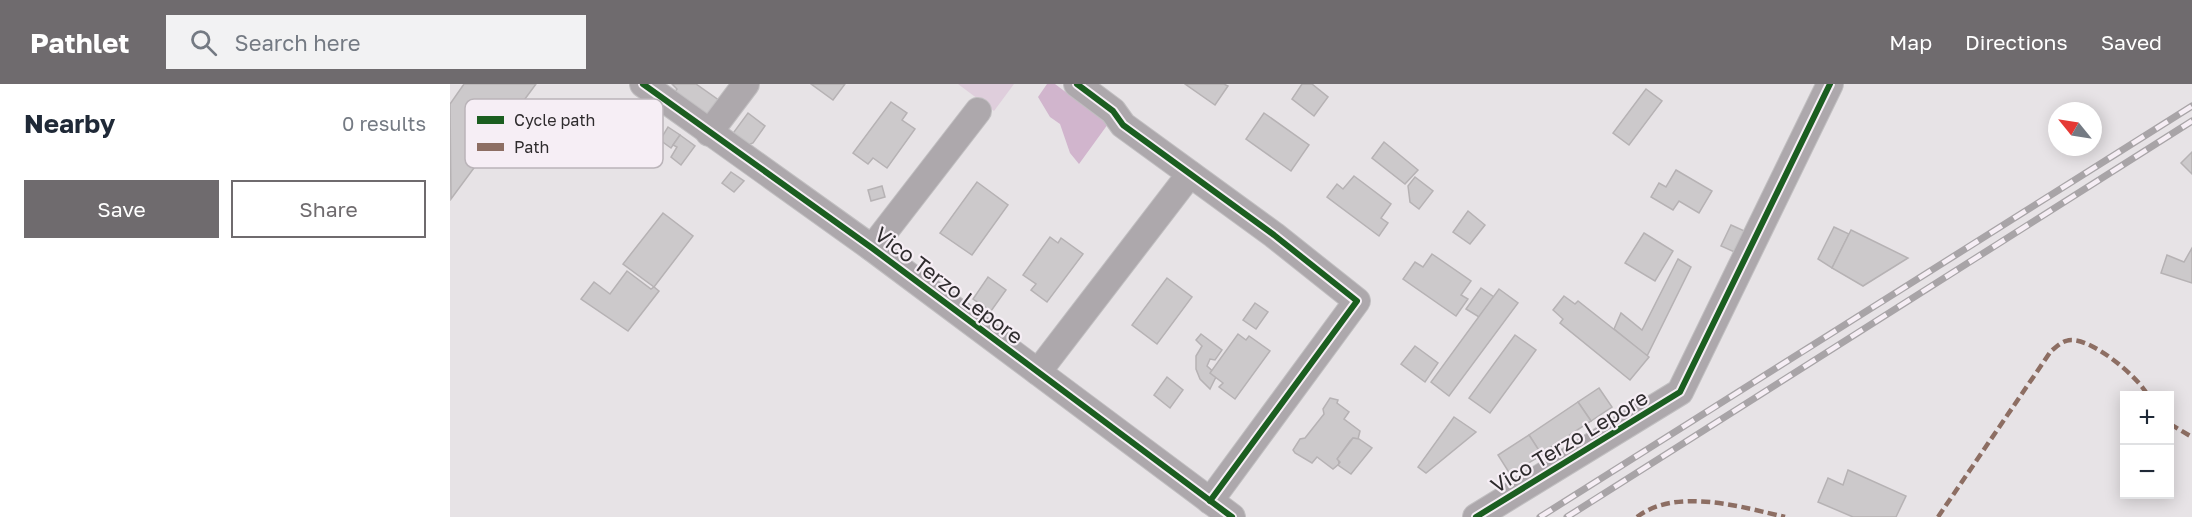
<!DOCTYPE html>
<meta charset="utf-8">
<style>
:root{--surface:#fff;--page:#f2f2f3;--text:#1f2937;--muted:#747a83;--line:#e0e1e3;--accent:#6f6b6e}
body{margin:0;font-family:"Golos Text",sans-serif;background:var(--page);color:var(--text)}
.controls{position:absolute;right:18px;bottom:18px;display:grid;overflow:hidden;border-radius:0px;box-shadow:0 3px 15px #0003}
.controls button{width:54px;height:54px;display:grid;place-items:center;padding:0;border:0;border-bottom:2px solid var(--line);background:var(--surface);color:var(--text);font:30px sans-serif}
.compass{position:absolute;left:1598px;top:18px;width:54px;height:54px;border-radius:50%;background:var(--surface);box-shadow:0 3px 15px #0003;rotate:300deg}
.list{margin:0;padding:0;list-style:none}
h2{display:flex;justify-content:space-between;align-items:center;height:78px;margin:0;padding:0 24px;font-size:26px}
h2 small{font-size:20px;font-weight:400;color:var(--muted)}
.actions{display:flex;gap:12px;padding:18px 24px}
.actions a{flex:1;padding:14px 0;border:2px solid var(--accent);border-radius:0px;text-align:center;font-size:21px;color:var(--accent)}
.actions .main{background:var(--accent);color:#fff}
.icon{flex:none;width:33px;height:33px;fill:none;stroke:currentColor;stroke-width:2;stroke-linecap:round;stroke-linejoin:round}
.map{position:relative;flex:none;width:1742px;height:433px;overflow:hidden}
header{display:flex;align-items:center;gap:36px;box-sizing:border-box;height:84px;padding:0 30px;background:var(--accent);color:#fff}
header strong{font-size:28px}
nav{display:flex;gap:33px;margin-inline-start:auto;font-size:21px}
.search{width:420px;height:54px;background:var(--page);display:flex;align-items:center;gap:15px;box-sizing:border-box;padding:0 21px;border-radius:0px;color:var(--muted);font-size:22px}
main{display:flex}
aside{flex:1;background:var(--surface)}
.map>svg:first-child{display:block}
.green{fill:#dfcedc}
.water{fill:#d1b5cd}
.building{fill:#ccc9cb;stroke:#b6b2b4;stroke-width:1.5}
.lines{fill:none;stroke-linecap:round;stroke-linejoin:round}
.street-casing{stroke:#c1bfc1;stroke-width:28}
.street{stroke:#ada8ac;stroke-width:26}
.rail-casing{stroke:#a8a4a7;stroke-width:7}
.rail{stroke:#f6eef5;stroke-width:4.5;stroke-dasharray:14;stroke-linecap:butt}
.quiet{stroke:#8d6e63;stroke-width:4.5;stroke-dasharray:9 4.5;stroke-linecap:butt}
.cycleway-casing{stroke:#f6eef5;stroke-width:10}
.cycleway{stroke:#1b5e20;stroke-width:6}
.labels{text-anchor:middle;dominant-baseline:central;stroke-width:4.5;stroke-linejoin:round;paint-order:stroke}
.street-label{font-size:21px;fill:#2e2b2d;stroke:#f6eef5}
.key{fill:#f6eef5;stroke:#bab4b9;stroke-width:1.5}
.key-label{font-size:16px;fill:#2e2b2d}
</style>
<header>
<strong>Pathlet</strong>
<div class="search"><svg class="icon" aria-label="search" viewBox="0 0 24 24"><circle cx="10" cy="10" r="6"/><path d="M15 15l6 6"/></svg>Search here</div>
<nav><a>Map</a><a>Directions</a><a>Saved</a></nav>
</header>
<main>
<aside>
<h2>Nearby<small>0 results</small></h2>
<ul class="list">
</ul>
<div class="actions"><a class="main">Save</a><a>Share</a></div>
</aside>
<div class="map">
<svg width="1742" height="433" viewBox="0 0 1742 433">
<rect width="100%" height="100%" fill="#e7e3e6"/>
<!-- green -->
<path class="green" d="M508 0H564L544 27Z"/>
<!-- water -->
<path class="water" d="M597 0H605L658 40 629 80 620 69 610 40 600 33 588 13Z"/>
<!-- building -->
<g class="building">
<path d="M14 0H86L1 115 0 20Z"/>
<path d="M222 0H246L270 17 258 33 224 9 227 5Z"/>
<path d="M361 0H395L383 16Z"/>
<path d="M735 0H774L778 2 765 21Z"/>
<path d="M852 0H862L878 13 864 32 842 15Z"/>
<path d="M1196 5 1212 17 1179 61 1163 49Z"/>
<path d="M441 18 457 29 452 36 465 45 437 84 423 74 418 80 403 69Z"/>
<path d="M298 29 315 42 303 59 295 62 281 52Z"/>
<path d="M814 29 859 61 841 87 796 55Z"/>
<path d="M218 43 230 51 221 64 210 56Z"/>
<path d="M230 51 245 62 231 81 221 73 227 63 223 61Z"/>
<path d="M934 58 968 86 955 100 922 74Z"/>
<path d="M1742 68V90L1731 79Z"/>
<path d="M1226 86 1262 107 1249 129 1229 117 1223 126 1201 113 1209 99 1216 103Z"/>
<path d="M281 88 294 97 284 108 272 99Z"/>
<path d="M904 92 941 120 931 134 938 139 929 152 877 113 887 100 893 105Z"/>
<path d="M965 93 983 107 969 125 960 118 958 102Z"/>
<path d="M527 98 558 121 522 171 490 149Z"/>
<path d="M432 102 435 113 421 117 418 106Z"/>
<path d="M1018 127 1035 141 1020 160 1003 148Z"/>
<path d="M213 129 243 152 204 203 173 180Z"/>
<path d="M1281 141 1299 149 1289 170 1271 162Z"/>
<path d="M1384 143 1399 150 1382 184 1368 175Z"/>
<path d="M1401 146 1458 174 1413 202 1382 184Z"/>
<path d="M1194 149 1223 167 1205 197 1175 179Z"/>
<path d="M600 153 608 159 611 154 633 170 597 218 581 206 586 200 573 191Z"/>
<path d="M1742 164V199L1711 189 1717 171 1734 178Z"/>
<path d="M982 170 1021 197 1011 211 1018 215 1006 232 953 195 965 178 973 183Z"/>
<path d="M1228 175 1241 183 1197 272 1164 245 1171 229 1192 246Z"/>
<path d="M177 187 201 205 204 203 209 207 178 247 131 215 144 198 160 210Z"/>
<path d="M538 193 556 206 541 227 523 215Z"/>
<path d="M717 194 742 213 707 260 682 241Z"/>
<path d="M1031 204 1044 213 1029 233 1016 225Z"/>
<path d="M1049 205 1068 219 999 312 981 298Z"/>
<path d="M1114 212 1125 220 1128 217 1199 273 1180 296 1110 239 1113 235 1103 226Z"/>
<path d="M805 219 818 228 806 245 793 236Z"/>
<path d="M751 250 772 266 765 276 760 275 757 282 767 291 760 305 750 295 746 285V272L752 262 746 256Z"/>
<path d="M788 250 796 256 799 252 820 267 785 315 769 303 773 299 760 289Z"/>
<path d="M1065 251 1086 266 1040 329 1019 314Z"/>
<path d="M965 262 988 279 975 298 951 280Z"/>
<path d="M717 293 733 306 720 324 704 311Z"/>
<path d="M1149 304 1162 323 1141 337 1128 318Z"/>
<path d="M880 314 888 316 887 319 899 328 894 335 910 347 908 355 903 354 900 357 888 374 889 380 883 385 867 373 862 379 845 369 843 366 850 355 855 354 874 330 873 325Z"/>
<path d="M1128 318 1141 337 1091 370 1079 351Z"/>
<path d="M1004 333 1026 348 976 389 968 383Z"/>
<path d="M1079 351 1092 371 1060 390 1048 371Z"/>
<path d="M903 354 909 355 922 364 901 390 888 381 890 378 887 375Z"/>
<path d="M1398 386 1456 412 1446 433H1403L1368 418 1378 394 1393 401Z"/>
</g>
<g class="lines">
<!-- street casing -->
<g class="street-casing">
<g id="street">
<path d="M193 0 422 164 782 433"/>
<path d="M627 0 663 27 673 41 824 151 907 217 760 417"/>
<path d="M259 49 296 0"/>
<path d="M422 164 528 27"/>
<path d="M588 288 740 90"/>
<path d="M1026 433 1230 308 1380 0"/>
</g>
</g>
<!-- street -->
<use href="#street" class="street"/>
<!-- rail casing -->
<g class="rail-casing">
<g id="rail">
<path d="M1090 433 1742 22"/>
<path d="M1117 433 1742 37"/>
</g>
</g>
<!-- rail -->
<use href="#rail" class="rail"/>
<!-- quiet -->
<g class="quiet">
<path d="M1720 340 1742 353"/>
<path d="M1187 433C1226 403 1292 423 1335 433"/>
<path d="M1488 433 1601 267C1605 264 1611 258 1616 257 1637 249 1690 294 1698 312"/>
</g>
<!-- cycleway casing -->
<g class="cycleway-casing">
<g id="cycleway">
<path d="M193 0 422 164 782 433"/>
<path d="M627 0 663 27 673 41 824 151 907 217 760 417"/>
<path d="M1026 433 1230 308 1380 0"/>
</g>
</g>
<!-- cycleway -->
<use href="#cycleway" class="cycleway"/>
</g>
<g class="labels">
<!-- street labels -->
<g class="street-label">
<text transform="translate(499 201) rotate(37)">Vico Terzo Lepore</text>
<text transform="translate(1119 357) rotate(-31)">Vico Terzo Lepore</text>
</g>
</g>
<!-- legend -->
<rect x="15" y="15" width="198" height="69" rx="9" class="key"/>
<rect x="27" y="32" width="27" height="8" fill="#1b5e20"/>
<rect x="27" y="59" width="27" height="8" fill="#8d6e63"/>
<g class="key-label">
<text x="64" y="42">Cycle path</text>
<text x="64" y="69">Path</text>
</g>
</svg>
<div class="controls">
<button>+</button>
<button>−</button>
</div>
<svg class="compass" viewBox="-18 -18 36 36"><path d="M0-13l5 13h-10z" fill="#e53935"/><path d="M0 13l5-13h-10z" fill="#747a83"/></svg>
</div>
</main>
